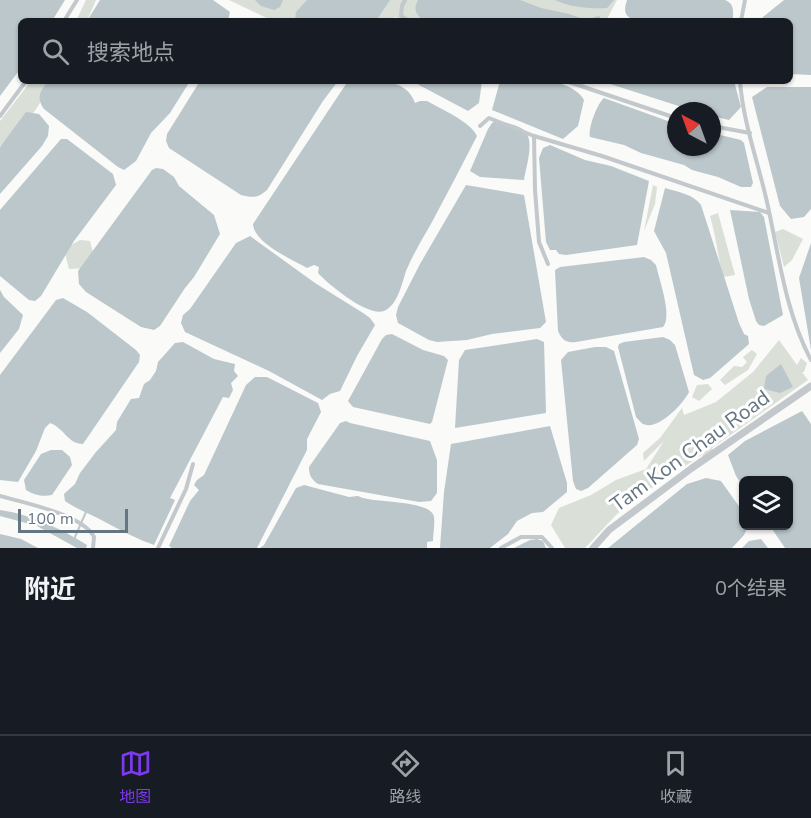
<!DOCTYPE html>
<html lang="zh">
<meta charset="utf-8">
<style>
:root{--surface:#171b24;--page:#242831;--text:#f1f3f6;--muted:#9ea1a6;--line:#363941;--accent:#7c3aed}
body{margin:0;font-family:"Nunito Sans","Noto Sans SC",sans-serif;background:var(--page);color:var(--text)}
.controls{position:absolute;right:18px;bottom:18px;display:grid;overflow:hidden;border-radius:9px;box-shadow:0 2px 4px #0004}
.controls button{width:54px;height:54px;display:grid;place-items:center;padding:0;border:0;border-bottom:2px solid var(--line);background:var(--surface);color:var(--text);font:30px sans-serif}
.compass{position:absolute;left:667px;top:102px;width:54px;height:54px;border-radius:50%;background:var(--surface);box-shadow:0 2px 4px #0004;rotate:319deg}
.scale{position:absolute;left:18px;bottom:15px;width:110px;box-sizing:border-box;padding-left:6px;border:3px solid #657683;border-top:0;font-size:16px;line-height:21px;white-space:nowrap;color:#657683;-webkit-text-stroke:4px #fff;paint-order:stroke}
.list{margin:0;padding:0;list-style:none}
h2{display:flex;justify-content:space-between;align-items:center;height:78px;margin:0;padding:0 24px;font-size:26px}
h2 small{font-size:20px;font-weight:400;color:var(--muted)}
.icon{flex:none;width:33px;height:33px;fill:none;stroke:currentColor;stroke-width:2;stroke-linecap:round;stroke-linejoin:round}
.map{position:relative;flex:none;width:811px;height:548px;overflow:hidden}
.search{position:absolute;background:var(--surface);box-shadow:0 2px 4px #0004;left:18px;right:18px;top:18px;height:66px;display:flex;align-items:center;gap:15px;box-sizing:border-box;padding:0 21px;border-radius:9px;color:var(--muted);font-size:22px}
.sheet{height:186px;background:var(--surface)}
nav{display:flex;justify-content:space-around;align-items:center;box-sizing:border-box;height:84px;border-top:2px solid var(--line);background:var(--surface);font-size:16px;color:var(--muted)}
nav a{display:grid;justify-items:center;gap:3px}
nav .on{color:var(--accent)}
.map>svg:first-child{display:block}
.green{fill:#dadfd7}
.water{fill:#bbc7cb}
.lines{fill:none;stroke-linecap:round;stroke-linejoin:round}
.stream{stroke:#bbc7cb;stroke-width:2}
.lane{stroke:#c3c8cc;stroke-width:4}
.street{stroke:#c3c8cc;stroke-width:7}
.labels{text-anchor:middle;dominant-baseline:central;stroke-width:6;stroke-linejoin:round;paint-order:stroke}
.street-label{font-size:21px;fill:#657683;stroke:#fff}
</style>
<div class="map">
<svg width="811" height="548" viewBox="0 0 811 548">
<rect width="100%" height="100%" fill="#fafaf8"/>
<!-- green -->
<g class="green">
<path d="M86 0H96L87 21H76Z"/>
<path d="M229 0H617L606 21H405L395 17 390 21H273Z"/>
<path d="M31 81H54L36 109 22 128 0 146V121Z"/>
<path d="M653 185 657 187 655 204 644 231Z"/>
<path d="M718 213 735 275 723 277C718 257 716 236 710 216Z"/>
<path d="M783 229 803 239 792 260 784 267 775 232Z"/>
<path d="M80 240 90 241 94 256 89 268 69 269 64 249Z"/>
<path d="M779 340 797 365 801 358 807 363 804 372H802L808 380 712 448 713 451 705 457 702 455 657 484 617 514 585 548H565L551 525 559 508 591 495 616 480 646 469 664 441 644 461 643 453 660 438 682 408 684 415 716 402 753 372Z"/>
<path d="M752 350 757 354 748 370 725 385 720 380 734 366 742 367 747 362 743 357Z"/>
<path d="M708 384 712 389 699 401 692 397 697 385Z"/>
</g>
<!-- water -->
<g class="water">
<path d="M0 0H65L52 21H21V68L0 96Z"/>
<path d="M100 0H213L230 12 228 21H87Z"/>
<path d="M255 0H283L280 7 274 10 261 6Z"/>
<path d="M307 0H390L376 21H295L296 12Z"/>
<path d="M418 0H520L541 8 569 14 586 20 599 16 602 21H424C416 15 413 9 418 0Z"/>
<path d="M555 0H614L607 8C591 9 569 7 555 0Z"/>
<path d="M627 0H725C735 4 733 12 733 21H637C625 17 623 12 627 0Z"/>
<path d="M784 0H811V75L790 74V21H758Z"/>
<path d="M48 81H190L170 113 151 133 136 161 124 170 118 167 44 109C36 97 40 92 48 81Z"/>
<path d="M200 81H338L323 101 267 190C258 198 253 198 241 195L169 148 166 141 167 134Z"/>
<path d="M348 81C373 81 406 76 415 103L420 101H427C441 109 471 122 477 136 462 165 447 194 432 222 423 238 413 254 406 271 402 283 398 305 384 311 368 317 329 285 318 273L319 267 314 265 307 268C291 259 254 243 253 224Z"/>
<path d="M415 81H482L479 103 468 111 419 85Z"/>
<path d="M500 81H521L526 83C542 76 576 84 584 100L578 126 563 139 492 110Z"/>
<path d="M601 81H734L741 107 729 120 712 116V111H694Z"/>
<path d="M767 87H811V209L804 217 791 219 780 206 752 97Z"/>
<path d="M604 98 676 124V147H712V133L741 140 744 143 753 183 751 187H741L718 177 692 170 684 165 641 153 624 145 590 137C588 128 597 104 604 98Z"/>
<path d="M26 112 39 114 49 126 48 136 42 146 0 194V147Z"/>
<path d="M497 120C505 123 514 124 521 128 537 136 526 166 524 180L480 177 470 171 488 129 492 123Z"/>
<path d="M61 139H67L113 174 116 185 74 241 41 296 35 301 29 300 0 276V210Z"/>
<path d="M550 145 585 160 611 166 649 181 637 245 566 255 559 254 556 250H550L546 242 539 158 543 148Z"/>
<path d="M156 168 163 169 174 177 179 186 214 215 220 234 194 277 185 288 160 326 154 330 141 327 86 292 79 284 78 271 152 170Z"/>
<path d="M466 185 524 195 546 322 540 328 492 334 467 340 437 342 429 340 398 323 396 315 398 307 420 264Z"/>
<path d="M665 188C678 192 693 194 701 205L739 323 744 334 748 336 749 344 710 378 703 380 694 375 666 253 654 231Z"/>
<path d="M730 210 760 212 764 217 783 315 764 326 759 325 756 321 749 299Z"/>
<path d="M250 236 315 283 363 313 370 318 375 325 357 356 340 391 330 394 322 400 269 371 185 332 181 323 183 315 190 309 236 243Z"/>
<path d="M811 243V350L799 278Z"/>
<path d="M644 257 651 260 656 265C659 279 673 317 663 327L576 342C566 343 562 340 558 331L555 270 560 267Z"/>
<path d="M0 290 4 297 23 315 19 329 0 353Z"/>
<path d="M63 298 87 312 136 350 140 355 139 362 83 444C68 444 64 428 50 423L45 428 36 451 18 482 0 480V375L56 300Z"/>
<path d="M392 334 423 350 444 356 448 360 432 422 430 424 353 407 348 401 382 339 386 335Z"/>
<path d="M663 337 670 340 675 345 689 392C683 404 658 431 643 424 640 422 638 419 636 417L618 347 619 344 624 342Z"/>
<path d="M537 339 544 342 546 413 455 428 459 360 465 350Z"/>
<path d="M183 342 214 359 235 364 234 371 238 376 231 383 233 390 229 398 223 397 170 498 175 500 154 545C137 539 122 531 107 523 93 515 78 510 65 501L64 494 75 484 80 473 96 452 116 430 117 422 131 399 139 398 144 384 150 380 156 371 158 362 175 343Z"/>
<path d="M595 347H606L614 351 639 439 637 445 588 488 581 491 576 489 573 481 561 360 568 352Z"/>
<path d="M781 364 793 387 780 393 764 389 766 376Z"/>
<path d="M255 377H267L318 403 321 412 307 439V450L257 548H172L169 546 190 501 199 490 194 485 197 480 204 475 246 385Z"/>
<path d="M802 411 811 424V548H785L770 526H788V481H744L743 487 736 476 728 455 745 441Z"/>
<path d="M346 421 350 423 430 441 437 460V493L431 501 419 502 318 484C311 479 309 475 309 467L340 423Z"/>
<path d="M550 426 567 483V492L543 512 532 513 517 521 508 534 490 548H440L444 492 451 444Z"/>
<path d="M51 450H62L70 457 72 465 52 495C42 497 34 495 26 490L24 480 41 454Z"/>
<path d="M706 478 721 481 743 512 744 526H748L744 535 732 548H608L687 484Z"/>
<path d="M304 485 349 497 358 496C373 504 431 499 434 517 435 525 433 534 433 541L427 542V548H260L264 545 296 488Z"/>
<path d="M0 510C30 514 62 529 87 545L86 548H77L37 526 0 516Z"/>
<path d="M0 534 21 539 38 548H0Z"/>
<path d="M537 539 543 541 546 548H514L530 540Z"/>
<path d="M761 539 768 548H742L749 541Z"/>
</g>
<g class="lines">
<!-- stream -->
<path class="stream" d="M75 537 86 512"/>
<!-- lane -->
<g class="lane">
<path d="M405 0 402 6 401 16 409 21"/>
<path d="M64 21 77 0"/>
<path d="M741 21 745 0"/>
<path d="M566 81 676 118"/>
<path d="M740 81C743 122 758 162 767 202 779 256 785 311 811 360"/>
<path d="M0 116 26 81"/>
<path d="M480 126 489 118 534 136 602 156 769 213"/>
<path d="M712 126 750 133"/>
<path d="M534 136 535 190 539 242 548 264"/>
<path d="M0 496C22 502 84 515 94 537L93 548"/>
<path d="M158 548 186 489 193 464"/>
<path d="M501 548 521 537H542L552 548"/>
</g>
<!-- street -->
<path class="street" d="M593 548 609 530 692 468 811 386"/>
</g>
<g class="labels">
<!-- street labels -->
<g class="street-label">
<text transform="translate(690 451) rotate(-36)">Tam Kon Chau Road</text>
</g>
</g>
</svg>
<div class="controls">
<button><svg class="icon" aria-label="layers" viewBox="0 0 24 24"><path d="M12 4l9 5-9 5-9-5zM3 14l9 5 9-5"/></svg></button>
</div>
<svg class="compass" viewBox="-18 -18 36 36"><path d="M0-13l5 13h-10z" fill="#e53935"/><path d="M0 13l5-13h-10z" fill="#9ea1a6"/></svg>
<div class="scale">100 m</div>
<div class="search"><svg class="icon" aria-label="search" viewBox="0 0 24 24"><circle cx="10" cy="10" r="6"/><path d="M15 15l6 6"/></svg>搜索地点</div>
</div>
<section class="sheet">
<h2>附近<small>0个结果</small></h2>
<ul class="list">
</ul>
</section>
<nav>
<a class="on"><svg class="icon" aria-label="map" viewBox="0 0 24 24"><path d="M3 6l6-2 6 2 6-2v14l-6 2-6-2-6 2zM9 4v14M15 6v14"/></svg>地图</a>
<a><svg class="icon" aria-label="directions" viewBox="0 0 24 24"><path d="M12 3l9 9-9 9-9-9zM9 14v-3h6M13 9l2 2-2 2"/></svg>路线</a>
<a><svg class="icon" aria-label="saved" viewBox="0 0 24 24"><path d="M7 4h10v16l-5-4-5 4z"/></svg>收藏</a>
</nav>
